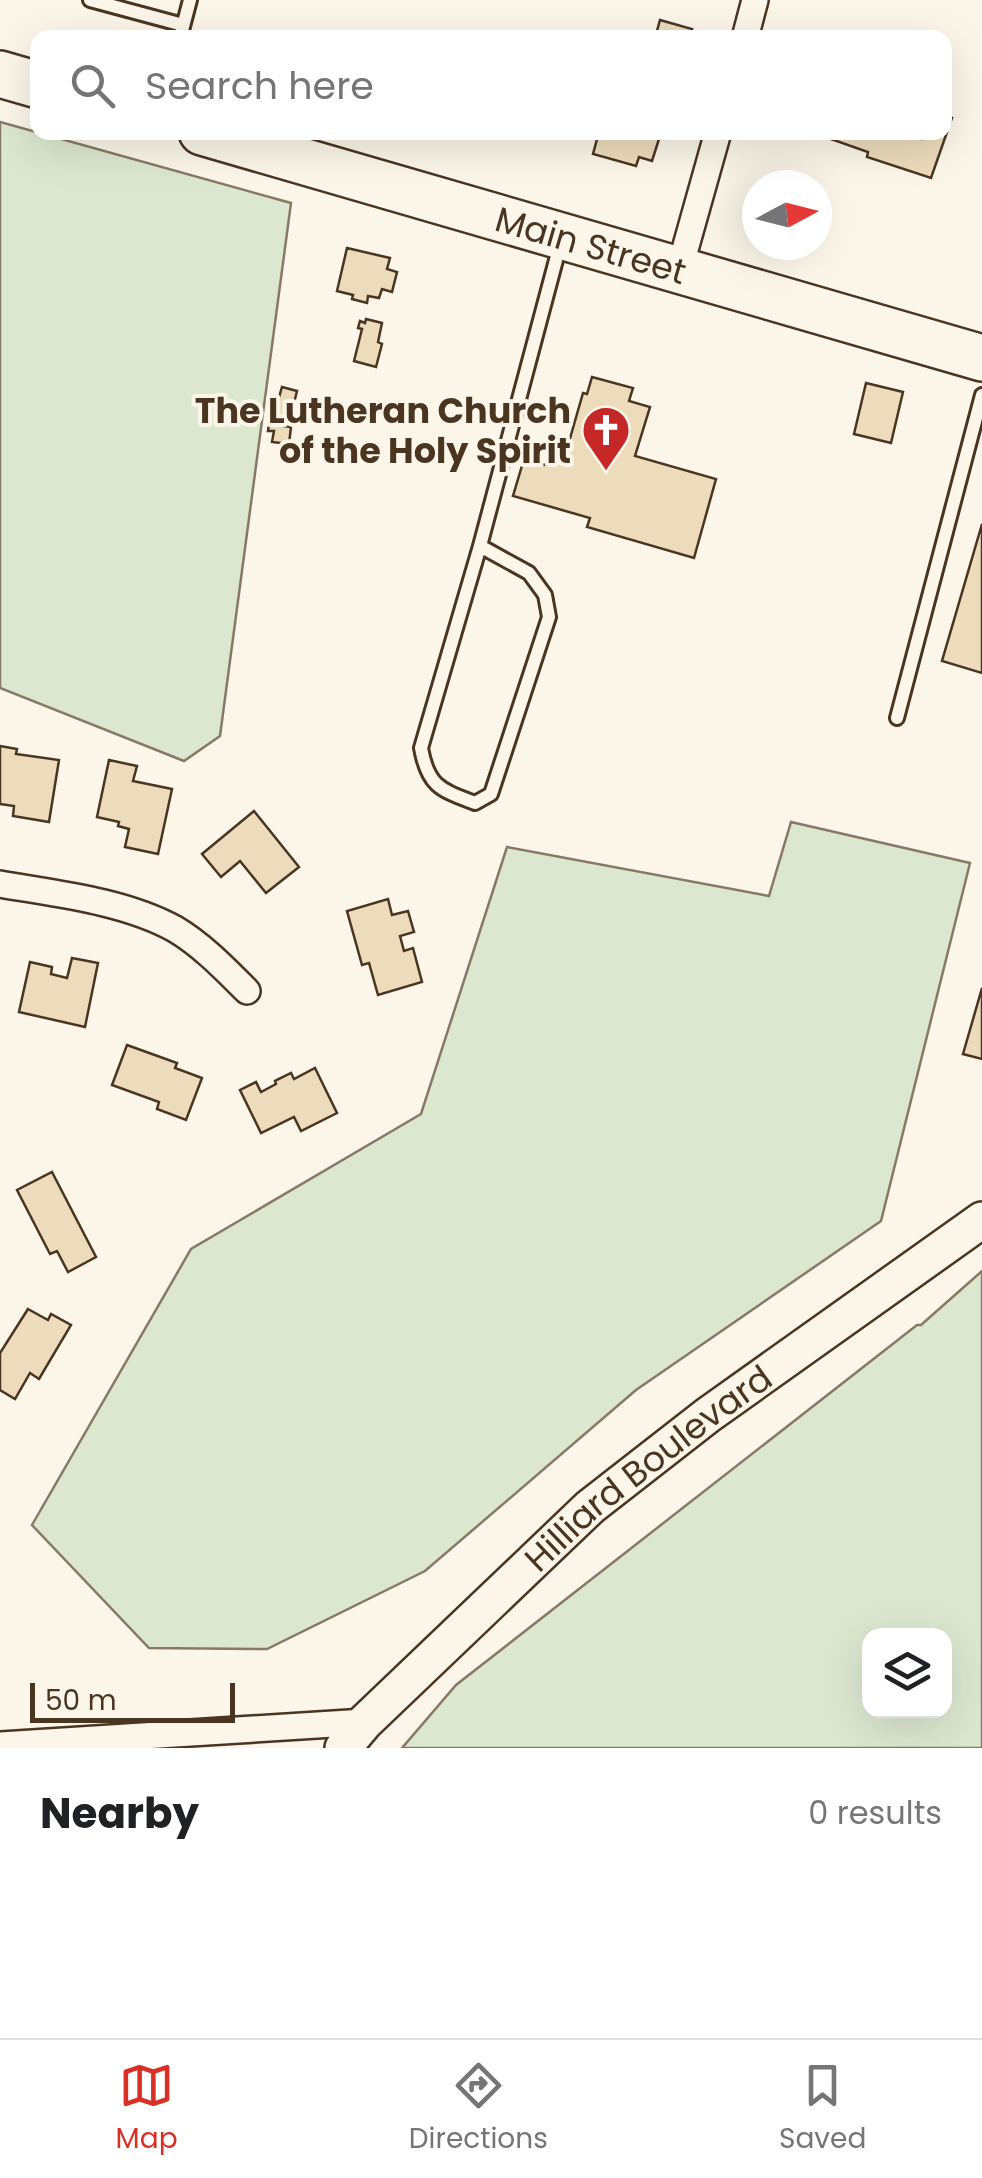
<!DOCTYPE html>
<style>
:root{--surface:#fff;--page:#f2f2f2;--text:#202124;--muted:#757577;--line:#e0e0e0;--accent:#d93025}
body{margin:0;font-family:Poppins,sans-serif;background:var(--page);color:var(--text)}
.controls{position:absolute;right:30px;bottom:30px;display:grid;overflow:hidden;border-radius:20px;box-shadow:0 10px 40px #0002}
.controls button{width:90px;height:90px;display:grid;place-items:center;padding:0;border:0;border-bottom:2px solid var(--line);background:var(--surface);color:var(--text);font:50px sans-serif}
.compass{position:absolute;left:742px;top:170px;width:90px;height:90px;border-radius:50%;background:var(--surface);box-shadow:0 10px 40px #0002;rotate:83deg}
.scale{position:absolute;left:30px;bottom:25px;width:205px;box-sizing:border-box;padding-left:10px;border:5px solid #4a3520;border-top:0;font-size:28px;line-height:35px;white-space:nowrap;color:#4a3520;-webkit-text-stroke:8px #fbf6e9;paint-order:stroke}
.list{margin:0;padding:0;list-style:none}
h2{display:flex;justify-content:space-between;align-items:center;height:130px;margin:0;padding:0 40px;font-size:42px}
h2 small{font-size:32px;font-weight:400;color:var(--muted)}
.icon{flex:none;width:55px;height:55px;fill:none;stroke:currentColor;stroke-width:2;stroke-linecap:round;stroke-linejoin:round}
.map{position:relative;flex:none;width:982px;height:1748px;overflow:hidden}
.search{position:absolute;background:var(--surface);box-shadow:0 10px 40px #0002;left:30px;right:30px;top:30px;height:110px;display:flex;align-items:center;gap:25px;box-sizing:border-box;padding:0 35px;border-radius:20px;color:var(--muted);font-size:38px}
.sheet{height:290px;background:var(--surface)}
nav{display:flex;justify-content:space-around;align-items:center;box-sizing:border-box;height:140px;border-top:2px solid var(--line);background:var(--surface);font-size:28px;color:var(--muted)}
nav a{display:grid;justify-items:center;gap:5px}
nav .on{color:var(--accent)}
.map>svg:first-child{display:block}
.green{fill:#dce7d0;stroke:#887966;stroke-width:2.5;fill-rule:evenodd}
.building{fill:#ecdcbc;stroke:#4a3520;stroke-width:2.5}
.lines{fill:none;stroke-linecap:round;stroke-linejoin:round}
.lane-casing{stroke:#4a3520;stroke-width:18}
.street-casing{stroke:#4a3520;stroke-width:30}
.secondary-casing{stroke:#4a3520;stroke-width:40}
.highway-casing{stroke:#4a3520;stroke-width:50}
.lane{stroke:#fbf6e9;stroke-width:12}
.street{stroke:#fbf6e9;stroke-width:25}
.secondary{stroke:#fbf6e9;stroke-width:35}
.highway{stroke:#fbf6e9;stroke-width:45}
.labels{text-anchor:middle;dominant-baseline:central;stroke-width:8;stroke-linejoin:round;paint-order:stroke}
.street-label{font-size:35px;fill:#4a3520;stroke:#fbf6e9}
.poi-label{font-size:35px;font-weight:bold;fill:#4a3520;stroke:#fbf6e9;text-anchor:end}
</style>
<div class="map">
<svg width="982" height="1748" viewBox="0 0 982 1748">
<rect width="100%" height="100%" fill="#fbf6e9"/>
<!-- green -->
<g class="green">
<path d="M0 122 291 203 220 736 184 761 0 688Z"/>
<path d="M791 822 970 863 881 1221 636 1390 425 1571 267 1649 149 1648 32 1525 191 1249 421 1114 507 847 769 896Z"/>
<path d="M982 1271V1748H402L456 1685 917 1325H921ZM870 1636H944V1710H870Z"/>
</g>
<!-- building -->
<g class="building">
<path d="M660 20 692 29 689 38H655Z"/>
<path d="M944 116 952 118 931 178 867 157 868 152 828 138 830 132H902L922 139 924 132H944Z"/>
<path d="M599 132H636L659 139 652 161 639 157 636 166 593 154Z"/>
<path d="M347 248 390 258 387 269 397 272 392 292 382 289 379 298 368 296 367 303 352 299 353 295 337 291Z"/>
<path d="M366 319 382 323 378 342 382 344 376 367 354 361 362 329 358 328 360 321 365 323Z"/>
<path d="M592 377 633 388 629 401 650 407 635 456 716 479 694 558 587 527 590 518 513 496 524 459 546 465 548 459 563 463 583 393 587 394Z"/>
<path d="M866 383 903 392 891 443 854 434Z"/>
<path d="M282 387 297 391 289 423 273 418Z"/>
<path d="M269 424 291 427 289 444 272 442 274 431H268Z"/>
<path d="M982 524V673L942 661Z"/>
<path d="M0 746 17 749 16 754 59 760 49 822 13 816 14 806 0 804Z"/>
<path d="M109 760 137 766 133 781 172 789 158 854 125 847 129 829 118 826 119 822 97 817Z"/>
<path d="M254 811 299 867 266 893 240 861 221 877 202 854Z"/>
<path d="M388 899 392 915 408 911 414 932 400 936 404 951 413 948 422 982 378 995 369 963 362 965 347 911Z"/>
<path d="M72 958 98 963 85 1027 19 1012 30 962 52 967 51 974 67 978Z"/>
<path d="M982 988V1059L963 1054Z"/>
<path d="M127 1045 177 1063 175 1068 202 1078 186 1120 157 1109 159 1102 112 1085Z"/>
<path d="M315 1068 337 1113 301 1131 294 1117 261 1133 240 1090 256 1082 261 1092 276 1084 275 1081 291 1073 294 1079Z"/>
<path d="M52 1172 96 1257 68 1272 57 1251 50 1254 17 1190Z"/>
<path d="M28 1309 48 1320 51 1314 71 1325 39 1379 30 1373 15 1399 0 1390V1353Z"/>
</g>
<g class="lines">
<!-- lane casing -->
<g class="lane-casing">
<g id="lane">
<path d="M90 0 183 25"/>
<path d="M180 38 190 0"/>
<path d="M480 546 529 573 545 595 549 617 491 794 475 803C441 790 428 787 421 748L480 546 560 245"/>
<path d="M897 718 982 395"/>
</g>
</g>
<!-- street casing -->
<g class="street-casing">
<g id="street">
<path d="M745 38 755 0"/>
<path d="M679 271 718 132"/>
<path d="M0 884C57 894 124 901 175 929 202 945 225 969 247 991"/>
<path d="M0 1745 365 1722"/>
</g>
</g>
<!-- secondary casing -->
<g class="secondary-casing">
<g id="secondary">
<path id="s1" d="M343 1748 365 1722 590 1507 708 1415 982 1220"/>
</g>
</g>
<!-- highway casing -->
<g class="highway-casing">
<g id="highway">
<path d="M0 74 38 85"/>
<path id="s2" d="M202 132 982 358"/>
</g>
</g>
<!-- lane -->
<use href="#lane" class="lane"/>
<!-- street -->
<use href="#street" class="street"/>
<!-- secondary -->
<use href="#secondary" class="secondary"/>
<!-- highway -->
<use href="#highway" class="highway"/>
</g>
<!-- icons -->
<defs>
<g id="church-pin" transform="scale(2.5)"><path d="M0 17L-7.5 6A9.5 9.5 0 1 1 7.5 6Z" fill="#c62828" stroke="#fbf6e9"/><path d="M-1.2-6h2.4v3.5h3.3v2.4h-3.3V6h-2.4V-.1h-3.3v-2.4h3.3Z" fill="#fff"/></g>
</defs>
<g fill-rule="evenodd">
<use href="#church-pin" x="606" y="430"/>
</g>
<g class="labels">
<!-- street labels -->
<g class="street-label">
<text stroke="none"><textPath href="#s2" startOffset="405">Main Street</textPath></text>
<text stroke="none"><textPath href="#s1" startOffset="415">Hilliard Boulevard</textPath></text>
</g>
<!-- poi labels -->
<g class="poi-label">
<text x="571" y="410">The Lutheran Church<tspan x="571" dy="40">of the Holy Spirit</tspan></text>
</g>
</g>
</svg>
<div class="controls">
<button><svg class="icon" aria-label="layers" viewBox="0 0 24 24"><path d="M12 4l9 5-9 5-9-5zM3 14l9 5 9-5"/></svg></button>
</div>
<svg class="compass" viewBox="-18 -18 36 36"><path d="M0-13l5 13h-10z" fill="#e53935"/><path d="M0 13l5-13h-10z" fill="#757577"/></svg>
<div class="scale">50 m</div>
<div class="search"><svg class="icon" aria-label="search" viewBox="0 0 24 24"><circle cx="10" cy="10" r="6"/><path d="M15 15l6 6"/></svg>Search here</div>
</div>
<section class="sheet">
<h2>Nearby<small>0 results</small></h2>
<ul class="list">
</ul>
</section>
<nav>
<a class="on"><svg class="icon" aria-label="map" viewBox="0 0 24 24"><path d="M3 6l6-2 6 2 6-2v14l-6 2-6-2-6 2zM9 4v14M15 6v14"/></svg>Map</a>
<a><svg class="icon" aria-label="directions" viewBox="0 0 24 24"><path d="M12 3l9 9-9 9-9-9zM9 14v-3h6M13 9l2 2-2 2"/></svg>Directions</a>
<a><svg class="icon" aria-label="saved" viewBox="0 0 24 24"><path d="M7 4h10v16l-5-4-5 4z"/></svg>Saved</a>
</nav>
